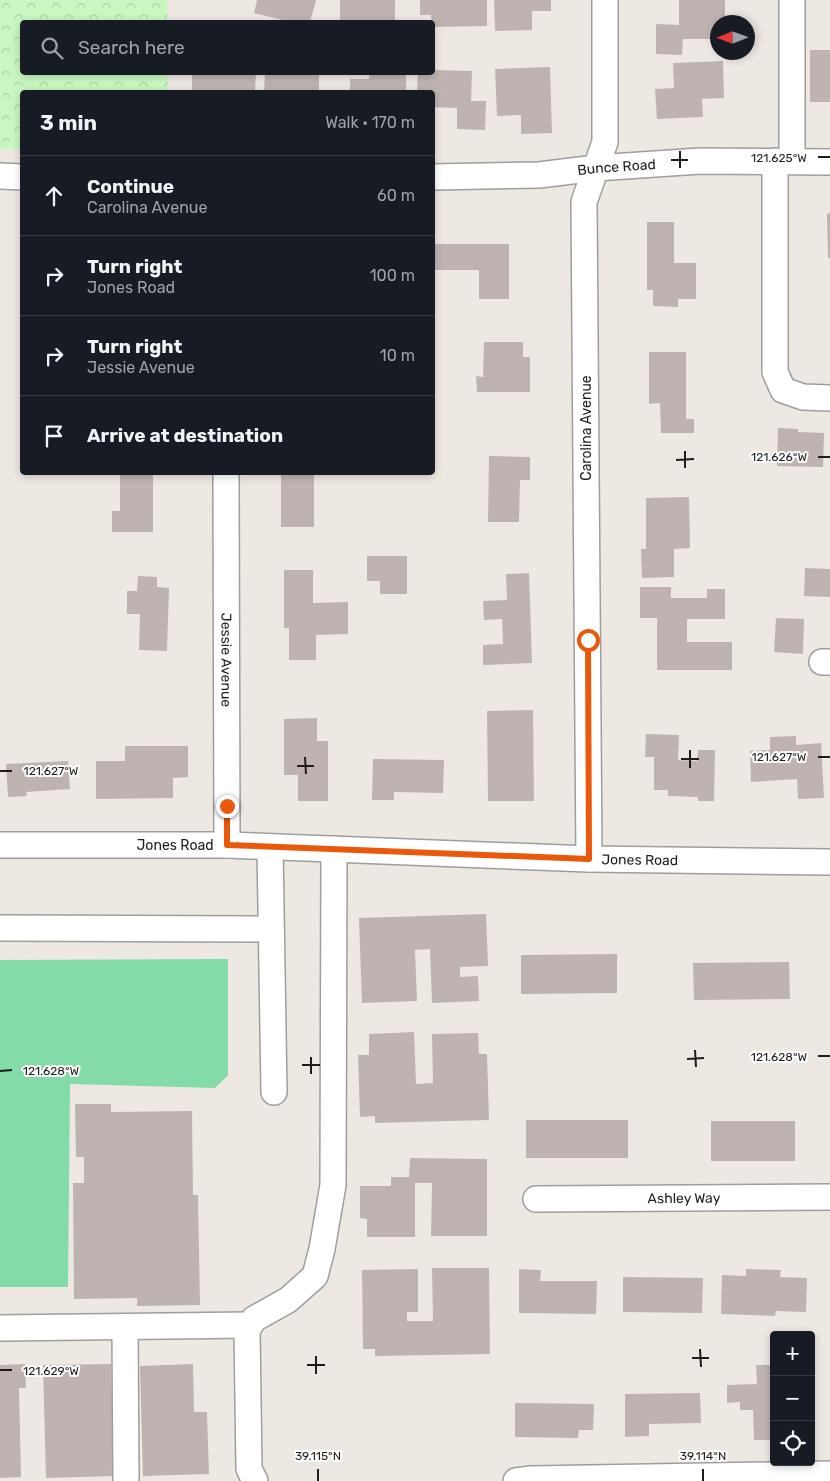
<!DOCTYPE html>
<meta charset="utf-8">
<style>
:root{--surface:#171b24;--page:#242831;--text:#f1f3f6;--muted:#9ea1a6;--line:#363941}
body{margin:0;font-family:Rubik,sans-serif;background:var(--page);color:var(--text)}
.controls{position:absolute;right:15px;bottom:15px;display:grid;overflow:hidden;border-radius:5px;box-shadow:0 2px 8px #0003}
.controls button{width:45px;height:45px;display:grid;place-items:center;padding:0;border:0;border-bottom:1px solid var(--line);background:var(--surface);color:var(--text);font:25px sans-serif}
.compass{position:absolute;left:710px;top:15px;width:45px;height:45px;border-radius:50%;background:var(--surface);box-shadow:0 2px 8px #0003;rotate:269deg}
.stop{position:absolute;width:15px;height:15px;margin:-11px;border:4px solid #ea580c;border-radius:50%;background:#fff}
.stop.end{background:#ea580c;border-color:#fff;box-shadow:0 1px 5px #0008}
.list{margin:0;padding:0;list-style:none}
h2{display:flex;justify-content:space-between;align-items:center;height:65px;margin:0;padding:0 20px;font-size:21px}
h2 small{font-size:16px;font-weight:400;color:var(--muted)}
.list li{display:grid;grid-template-columns:32px 1fr auto;gap:15px;align-items:center;box-sizing:border-box;height:80px;padding:0 20px;border-top:1px solid var(--line)}
.list b{display:block;font-size:19px;white-space:nowrap}
.list p{margin:0;font-size:16px;white-space:nowrap;color:var(--muted)}
.list em{font-size:16px;font-style:normal;color:var(--muted)}
.icon{flex:none;width:28px;height:28px;fill:none;stroke:currentColor;stroke-width:2;stroke-linecap:round;stroke-linejoin:round}
.map{position:relative;flex:none;width:830px;height:1481px;overflow:hidden}
.search{position:absolute;background:var(--surface);box-shadow:0 2px 8px #0003;left:20px;top:20px;width:415px;height:55px;display:flex;align-items:center;gap:12px;box-sizing:border-box;padding:0 18px;border-radius:5px;color:var(--muted);font-size:19px}
.panel{position:absolute;background:var(--surface);box-shadow:0 2px 8px #0003;left:20px;top:90px;width:415px;height:385px;border-radius:5px}
.map>svg:first-child{display:block}
.park{fill:url(#park-crowns)}
.pitch{fill:#83dba7}
.building{fill:#beb3b0}
.lines{fill:none;stroke-linecap:round;stroke-linejoin:round}
.minor-casing{stroke:#9e9e9e;stroke-width:28}
.minor{stroke:#fff;stroke-width:25}
.route{stroke:#ea580c;stroke-width:6}
.ticks{fill:none;stroke:#1d1d1d;stroke-width:2}
.labels{text-anchor:middle;dominant-baseline:central;stroke-width:4;stroke-linejoin:round;paint-order:stroke}
.street-label{font-size:14px;fill:#1d1d1d;stroke:#fff}
.ticks-label{font-size:12px;text-anchor:middle;fill:#1d1d1d;stroke:#fff;stroke-width:4;stroke-linejoin:round;paint-order:stroke}
</style>
<div class="map">
<svg width="830" height="1481" viewBox="0 0 830 1481">
<defs>
<pattern id="park-crowns" width="20" height="18" patternUnits="userSpaceOnUse" patternTransform="scale(1.25)"><rect width="20" height="18" fill="#c8f7c1"/><path d="M2 6a3 3 0 1 1 6 0M12 15a3 3 0 1 1 6 0" fill="none" stroke="#abd3a5"/></pattern>
</defs>
<rect width="100%" height="100%" fill="#eee8e3"/>
<!-- park -->
<path class="park" d="M0 0H167L168 22H22V72L168 73V92H22V149H0Z"/>
<!-- pitch -->
<path class="pitch" d="M228 959V1075L215 1088 70 1084 68 1287H0V960Z"/>
<!-- building -->
<g class="building">
<path d="M257 0H316L310 22H291L254 13Z"/>
<rect x="340" y="0" width="55" height="22"/>
<path d="M420 0H487V26L432 27 431 15H420Z"/>
<path d="M494 0H551V11H532V30L495 31Z"/>
<path d="M679 0H725V22H718V39H683L682 55 656 54V24L679 25Z"/>
<rect x="810" y="50" width="20" height="52"/>
<path d="M723 61 724 98 702 99 703 117 657 119 655 89 674 88 673 63Z"/>
<path d="M550 67 552 133 521 134V115L497 116 495 69Z"/>
<path d="M432 70 472 71 471 101H486L485 130 457 129V108L432 107V92H417L418 72H432Z"/>
<path d="M192 72H256L255 92H192Z"/>
<path d="M265 72H319V92H264Z"/>
<path d="M369 72H406V92H350V79H369Z"/>
<path d="M830 213V258H828L827 214Z"/>
<path d="M647 222H674V263H696V299H678V307L653 306V290H647Z"/>
<path d="M433 244H509V299H479V270H433Z"/>
<path d="M484 342H523V357H530V392H477L476 376 483 377Z"/>
<path d="M649 352H686V419H694V433H661L660 403 649 404Z"/>
<path d="M778 428 798 429V432L824 433 823 467 777 466Z"/>
<path d="M489 456 530 457V480H520L519 522H488Z"/>
<path d="M120 472H153V532H112V511H120Z"/>
<rect x="281" y="472" width="33" height="55"/>
<path d="M689 497 690 548 674 549V577L642 578 641 549H646V498Z"/>
<path d="M367 556H407V594H380V581H367Z"/>
<path d="M805 568 830 569V597L804 596Z"/>
<path d="M284 570H313V603L348 602V634L316 635V660H289V628H284Z"/>
<path d="M529 573 532 663 483 665V645L503 644 502 619 484 620 483 601 507 600 506 574Z"/>
<path d="M138 576 157 577V587L169 588 167 651 139 650 140 614H127V591H137Z"/>
<path d="M640 587H671V598H707V589H725V619H687V642H732V670H657V618H640Z"/>
<path d="M776 618 804 619 803 654 774 652Z"/>
<path d="M533 710 534 801H488L487 711Z"/>
<path d="M317 718V741H328V801H298V775H284V719Z"/>
<path d="M646 734 679 735 678 760 697 761 698 750H715L714 801H698V797L668 796V790H654V757H645Z"/>
<path d="M796 736V745L821 743 824 798 798 799 797 779 751 782 750 751 770 750V737Z"/>
<path d="M125 746H188V777L173 778V798L96 799V761H125Z"/>
<path d="M373 759 444 760 443 793 394 792V800H372Z"/>
<path d="M68 761 70 789 26 792 27 796 8 797 6 764Z"/>
<path d="M486 914 488 966 460 967V977L478 976 479 1001 432 1003 430 949 415 950 417 1001 362 1003 359 918Z"/>
<path d="M617 954V993L521 994V955Z"/>
<path d="M789 962 790 999 694 1000 693 963Z"/>
<path d="M414 1032 416 1084 433 1083 432 1034 478 1033 479 1054H487L489 1120 375 1123V1116L360 1117 358 1055H369V1034Z"/>
<path d="M75 1104H111V1112L192 1111 193 1195H198L200 1305 137 1306V1298L74 1299 73 1183H84V1157H76Z"/>
<rect x="526" y="1120" width="102" height="38"/>
<rect x="711" y="1121" width="84" height="40"/>
<path d="M410 1158 487 1159V1236H431L432 1183H415V1237H367V1219L360 1218V1186H391V1177H409Z"/>
<path d="M432 1268H489L490 1354 375 1356V1349H363L362 1270 418 1269V1312H407V1321H433Z"/>
<path d="M519 1269 541 1270 540 1281H597L596 1314 519 1313Z"/>
<path d="M746 1269 781 1270 780 1277 807 1278 806 1312 776 1311 775 1316 721 1314 722 1275 746 1276Z"/>
<path d="M623 1277 703 1278 702 1313 623 1312Z"/>
<path d="M25 1364 26 1388H19L21 1477 0 1478V1365Z"/>
<path d="M111 1364 114 1476 46 1478 43 1365Z"/>
<path d="M193 1364 194 1412H207L209 1474 143 1476 140 1366Z"/>
<path d="M756 1365H774V1440H754L753 1410H740V1402L727 1403V1385L757 1384Z"/>
<path d="M700 1393 701 1423 649 1424V1436L625 1437V1394Z"/>
<path d="M515 1403 594 1404 593 1430H579L578 1438 515 1437Z"/>
</g>
<g class="lines">
<!-- minor casing -->
<g class="minor-casing">
<g id="minor">
<path d="M775 161V372L783 390 803 397 830 398"/>
<path d="M792 161V0"/>
<path d="M0 176 22 177"/>
<path id="s1" d="M432 177 539 175 596 168 700 161 830 162"/>
<path id="s2" d="M226 472 227 845"/>
<path d="M822 662H830"/>
<path id="s3" d="M0 845H227L589 859 830 862"/>
<path d="M270 847 274 1092"/>
<path d="M589 859 584 202 605 142V0"/>
<path d="M0 928 271 929"/>
<path id="s4" d="M536 1199 830 1197"/>
<path d="M125 1327 126 1481"/>
<path d="M0 1328 250 1325"/>
<path d="M255 1481 249 1469 247 1330 254 1319 288 1300 315 1276 322 1249 333 1185 334 849"/>
<path d="M516 1481 531 1479 830 1474"/>
</g>
</g>
<!-- minor -->
<use href="#minor" class="minor"/>
</g>
<g class="lines">
<!-- route -->
<path class="route" d="M227 806V845L589 859 588 640"/>
</g>
<!-- ticks -->
<path class="ticks" d="M680 151V168M818 157H830M671 160H688M685 451V468M818 457H830M676 460 694 459M690 750V768M305 757 306 774M818 757H830M681 759H699M297 766H314M0 771H12M695 1050 696 1067M818 1056H830M311 1057V1074M687 1059 704 1058M302 1065H320M0 1071 12 1070M700 1349 701 1367M316 1356V1374M692 1358H709M307 1365H325M0 1370H12M318 1469V1481M703 1469V1481"/>
<g class="labels">
<!-- street labels -->
<g class="street-label">
<text stroke="none"><textPath href="#s1" startOffset="185">Bunce Road</textPath></text>
<text transform="translate(586 428) rotate(-90)">Carolina Avenue</text>
<text stroke="none"><textPath href="#s2" startOffset="188">Jessie Avenue</textPath></text>
<text stroke="none"><textPath href="#s3" startOffset="175">Jones Road</textPath></text>
<text stroke="none"><textPath href="#s3" startOffset="640">Jones Road</textPath></text>
<text stroke="none"><textPath href="#s4" startOffset="148">Ashley Way</textPath></text>
</g>
</g>
<g class="ticks-label">
<text x="779" y="162">121.625°W</text>
<text x="779" y="461">121.626°W</text>
<text x="779" y="761">121.627°W</text>
<text x="51" y="775">121.627°W</text>
<text x="779" y="1061">121.628°W</text>
<text x="51" y="1075">121.628°W</text>
<text x="51" y="1375">121.629°W</text>
<text x="318" y="1460">39.115°N</text>
<text x="703" y="1460">39.114°N</text>
</g>
</svg>
<div class="controls">
<button>+</button>
<button>−</button>
<button><svg class="icon" aria-label="locate" viewBox="0 0 24 24"><circle cx="12" cy="12" r="6"/><path d="M12 2v4M12 18v4M2 12h4M18 12h4"/></svg></button>
</div>
<svg class="compass" viewBox="-18 -18 36 36"><path d="M0-13l5 13h-10z" fill="#e53935"/><path d="M0 13l5-13h-10z" fill="#9ea1a6"/></svg>
<div class="stop" style="left:588px;top:640px"></div>
<div class="stop end" style="left:227px;top:806px"></div>
<div class="search"><svg class="icon" aria-label="search" viewBox="0 0 24 24"><circle cx="10" cy="10" r="6"/><path d="M15 15l6 6"/></svg>Search here</div>
<section class="panel">
<h2>3 min<small>Walk · 170 m</small></h2>
<ul class="list">
<li><svg class="icon" aria-label="ahead" viewBox="0 0 24 24"><path d="M12 20V5M6 11l6-6 6 6"/></svg><div><b>Continue</b><p>Carolina Avenue</p></div><em>60 m</em></li>
<li><svg class="icon" aria-label="right" viewBox="0 0 24 24"><path d="M7 20v-9h11M14 6l5 5-5 5"/></svg><div><b>Turn right</b><p>Jones Road</p></div><em>100 m</em></li>
<li><svg class="icon" aria-label="right" viewBox="0 0 24 24"><path d="M7 20v-9h11M14 6l5 5-5 5"/></svg><div><b>Turn right</b><p>Jessie Avenue</p></div><em>10 m</em></li>
<li><svg class="icon" aria-label="arrive" viewBox="0 0 24 24"><path d="M6 21V4h12l-3 4 3 4H6"/></svg><div><b>Arrive at destination</b></div></li>
</ul>
</section>
</div>
